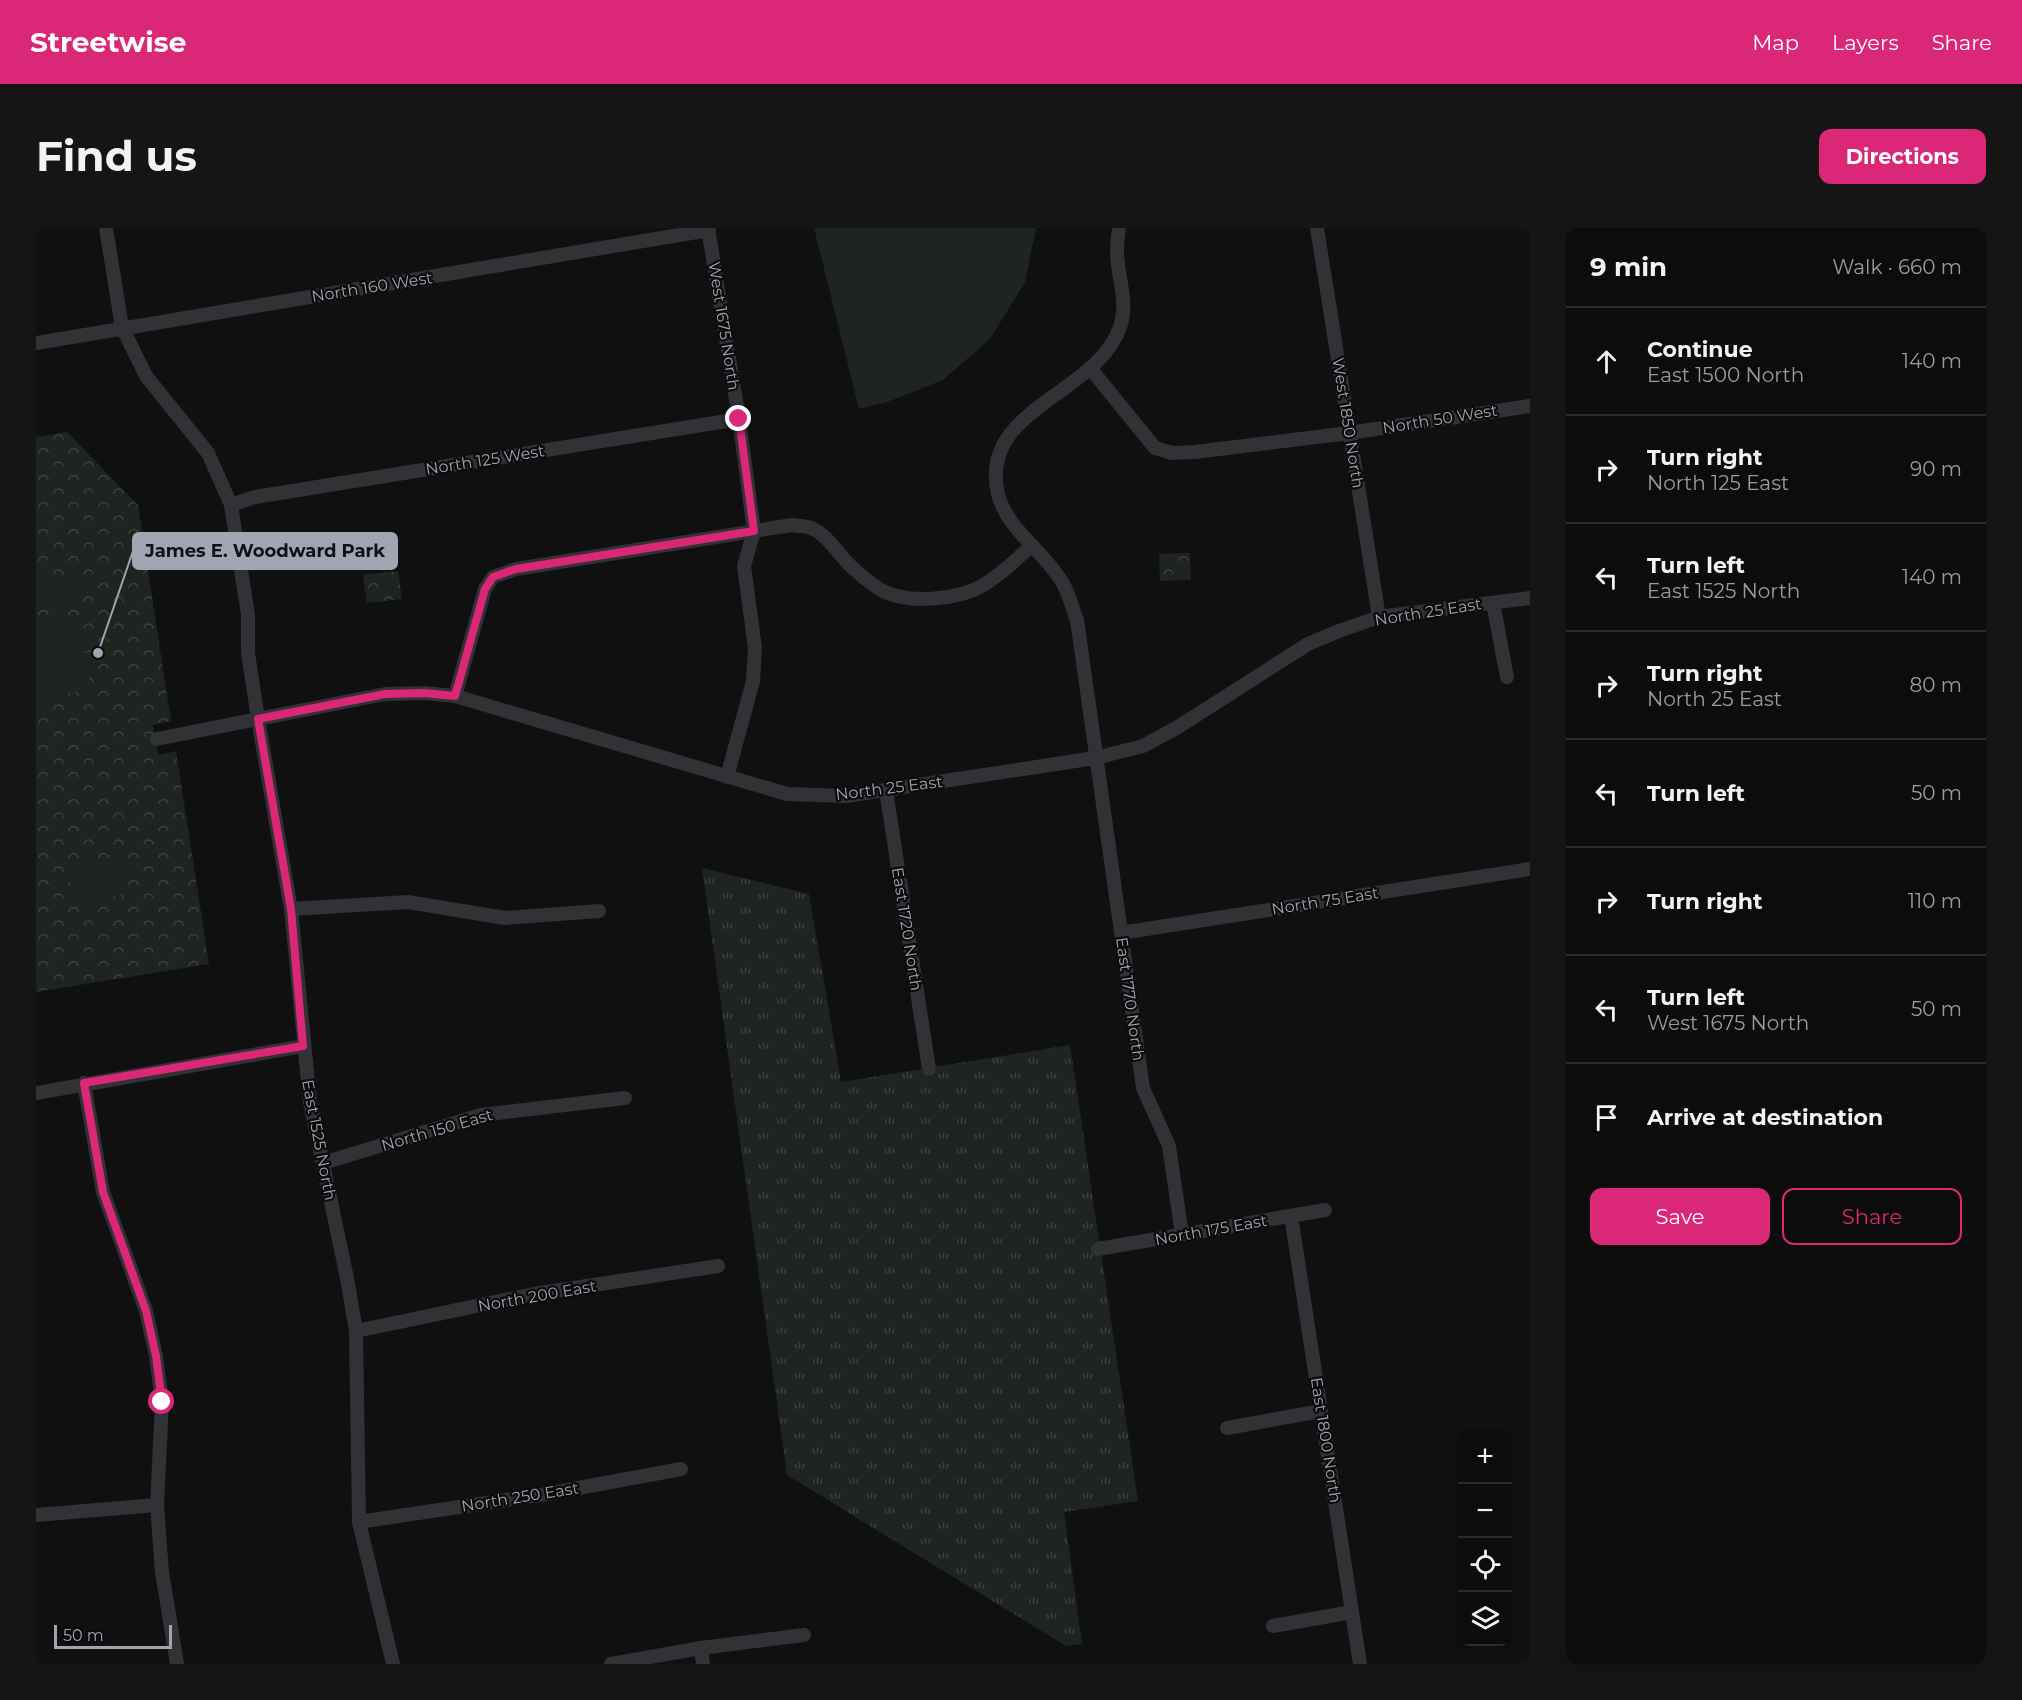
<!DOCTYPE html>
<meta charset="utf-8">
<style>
:root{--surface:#0c0c0d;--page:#151516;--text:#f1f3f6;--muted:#9a9b9d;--line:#2c2c2e;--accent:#db2777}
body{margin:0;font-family:Montserrat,sans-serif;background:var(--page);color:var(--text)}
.controls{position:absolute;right:18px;bottom:18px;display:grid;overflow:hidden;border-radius:12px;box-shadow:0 3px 9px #0003}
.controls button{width:54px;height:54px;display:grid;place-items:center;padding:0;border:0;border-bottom:2px solid var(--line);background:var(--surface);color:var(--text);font:30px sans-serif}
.scale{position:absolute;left:18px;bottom:15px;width:118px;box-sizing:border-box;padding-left:6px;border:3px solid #a1a4b1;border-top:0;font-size:16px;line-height:21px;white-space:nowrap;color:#a1a4b1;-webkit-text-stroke:4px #0b0b0c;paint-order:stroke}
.stop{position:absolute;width:18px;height:18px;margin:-14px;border:4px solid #db2777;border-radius:50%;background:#fff}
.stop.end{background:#db2777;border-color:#fff;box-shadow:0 2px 6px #0008}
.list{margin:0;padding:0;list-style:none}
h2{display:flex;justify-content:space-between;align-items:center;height:78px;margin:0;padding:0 24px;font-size:26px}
h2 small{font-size:20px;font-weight:400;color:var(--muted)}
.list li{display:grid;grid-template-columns:39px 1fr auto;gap:18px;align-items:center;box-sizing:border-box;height:108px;padding:0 24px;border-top:2px solid var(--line)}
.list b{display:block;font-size:22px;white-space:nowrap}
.list p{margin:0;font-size:20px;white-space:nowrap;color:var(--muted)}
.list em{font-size:20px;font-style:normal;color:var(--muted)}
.actions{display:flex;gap:12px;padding:18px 24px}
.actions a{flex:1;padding:14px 0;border:2px solid var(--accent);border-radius:12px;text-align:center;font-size:21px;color:var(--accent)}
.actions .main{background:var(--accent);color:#fff}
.icon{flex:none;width:33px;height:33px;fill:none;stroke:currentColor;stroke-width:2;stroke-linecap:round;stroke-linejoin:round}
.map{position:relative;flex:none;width:1494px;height:1436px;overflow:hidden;border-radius:12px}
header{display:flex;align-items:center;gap:36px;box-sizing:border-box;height:84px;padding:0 30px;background:var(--accent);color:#fff}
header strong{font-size:28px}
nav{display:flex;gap:33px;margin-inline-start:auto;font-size:21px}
.intro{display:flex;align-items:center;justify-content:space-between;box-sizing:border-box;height:144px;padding:0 36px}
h1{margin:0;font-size:42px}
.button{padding:15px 27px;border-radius:12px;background:var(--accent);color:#fff;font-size:21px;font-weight:700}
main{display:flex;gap:36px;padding:0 36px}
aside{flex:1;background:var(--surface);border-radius:12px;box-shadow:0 3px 9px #0003}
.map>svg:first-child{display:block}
.grass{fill:url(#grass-tufts)}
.park{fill:url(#park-crowns)}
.pitch{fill:#1e2520}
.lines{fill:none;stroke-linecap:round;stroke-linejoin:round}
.minor{stroke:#313136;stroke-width:14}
.route{stroke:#db2777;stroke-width:8}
.labels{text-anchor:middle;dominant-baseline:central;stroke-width:4.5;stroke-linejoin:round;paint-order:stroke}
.street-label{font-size:16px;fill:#a1a4b1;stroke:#0b0b0c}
.leader{fill:none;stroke:#a1a4b1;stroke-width:2}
.callout-dot{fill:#a1a4b1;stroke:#0b0b0c;stroke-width:2}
.callout{fill:#a1a4b1;stroke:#a1a4b1;stroke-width:2}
.callout-label{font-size:18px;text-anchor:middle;font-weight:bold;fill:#111}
</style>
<header>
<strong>Streetwise</strong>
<nav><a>Map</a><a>Layers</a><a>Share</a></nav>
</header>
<div class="intro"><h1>Find us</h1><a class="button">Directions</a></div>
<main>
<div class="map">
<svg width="1494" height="1436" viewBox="0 0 1494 1436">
<defs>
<pattern id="grass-tufts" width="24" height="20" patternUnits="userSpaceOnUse" patternTransform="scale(1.5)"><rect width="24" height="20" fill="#1e2520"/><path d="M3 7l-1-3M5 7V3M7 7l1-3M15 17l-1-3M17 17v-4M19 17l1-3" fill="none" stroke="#3c423e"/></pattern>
<pattern id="park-crowns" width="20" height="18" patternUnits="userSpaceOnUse" patternTransform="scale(1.5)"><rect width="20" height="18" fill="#1e2520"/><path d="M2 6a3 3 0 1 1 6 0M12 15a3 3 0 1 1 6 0" fill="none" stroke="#3c423e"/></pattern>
</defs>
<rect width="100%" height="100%" fill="#101011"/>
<!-- grass -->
<path class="grass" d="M666 640 773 666 805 854 1034 817 1102 1273 1028 1284 1046 1416 1030 1418 751 1247Z"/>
<!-- park -->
<g class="park">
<path d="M31 204 102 277 135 493 117 497 122 527 140 523 173 736 0 764V209Z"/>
<path d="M1154 325 1155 352 1124 353 1123 326Z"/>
<path d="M362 343 366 371 331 375 327 347Z"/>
</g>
<!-- pitch -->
<g class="pitch">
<path d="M778 0H1000L989 54 954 111 907 152 851 174 823 181Z"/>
<path d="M42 349 46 375 0 382V355Z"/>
<path d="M43 388 49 424 0 431V395Z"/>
<path d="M49 425 55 462 0 470V433Z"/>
<path d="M86 632 91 666 37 674 32 639Z"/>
</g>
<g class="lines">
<!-- minor -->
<g class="minor">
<path d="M70 0 86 99 110 148 172 225 195 277 212 387V425L222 491 255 681 274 874 311 1050 320 1103 323 1294 357 1436"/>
<path d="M672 0 703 191 718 303 708 338 719 420 717 453 691 549"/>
<path d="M1083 0C1082 7 1081 15 1081 23 1081 49 1093 73 1084 99 1060 168 942 180 962 266 971 302 1008 323 1026 354 1033 365 1036 380 1041 392L1107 860 1133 918 1146 1007"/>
<path d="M1281 0 1343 389"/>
<path d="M0 115 673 2"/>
<path d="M1054 140 1119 220 1136 225 1159 224 1313 205 1494 178"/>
<path d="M195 277 219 269 703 191"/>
<path d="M1457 375 1471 449"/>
<path d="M419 468 449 361 457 349 480 341 756 297C762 298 769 298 775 300 793 307 803 329 818 341 826 348 837 358 847 363 874 376 920 372 946 358 964 347 980 332 996 317"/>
<path d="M121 511 349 466 388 465 419 468 751 566 810 568 1059 530 1107 518 1142 499 1272 416 1303 403 1343 389 1494 370"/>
<path d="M850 562 893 841"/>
<path d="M255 681 372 674 469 690 563 683"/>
<path d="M1085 705 1494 641"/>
<path d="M48 855 67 964 110 1083 120 1128 126 1174 121 1277 126 1344 141 1436"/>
<path d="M0 865 267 818"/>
<path d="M287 935 445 887 589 870"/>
<path d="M1255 988 1324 1436"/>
<path d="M1062 1021 1289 982"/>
<path d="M320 1103 498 1066 682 1038"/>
<path d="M1191 1200 1285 1183"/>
<path d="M0 1287 121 1277"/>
<path d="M323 1294 510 1266 645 1241"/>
<path d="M1237 1398 1316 1384"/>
<path d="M665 1420 667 1436"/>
<path d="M575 1436 665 1420 768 1407"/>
</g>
</g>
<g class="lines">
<!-- route -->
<path class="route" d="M126 1174 120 1128 110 1083 67 964 48 855 267 818 255 681 222 491 349 466 388 465 419 468 449 361 457 349 480 341 718 303 703 191"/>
</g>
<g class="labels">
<!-- street labels -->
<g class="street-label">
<text transform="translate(336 59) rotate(-9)">North 160 West</text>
<text transform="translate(688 98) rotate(81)">West 1675 North</text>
<text transform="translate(1404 191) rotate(-9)">North 50 West</text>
<text transform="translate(1312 195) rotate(81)">West 1850 North</text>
<text transform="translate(449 232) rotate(-9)">North 125 West</text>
<text transform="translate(1392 384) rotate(-9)">North 25 East</text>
<text transform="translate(853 560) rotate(-7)">North 25 East</text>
<text transform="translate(1289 673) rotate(-9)">North 75 East</text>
<text transform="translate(871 701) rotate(81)">East 1720 North</text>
<text transform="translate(1094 771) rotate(82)">East 1770 North</text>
<text transform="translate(401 902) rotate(-16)">North 150 East</text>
<text transform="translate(283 912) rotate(79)">East 1525 North</text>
<text transform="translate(1175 1002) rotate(-10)">North 175 East</text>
<text transform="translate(501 1068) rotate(-10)">North 200 East</text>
<text transform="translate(1290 1212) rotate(81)">East 1800 North</text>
<text transform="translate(484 1269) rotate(-9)">North 250 East</text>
</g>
</g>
<!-- callouts -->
<path class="leader" d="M62 425L97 323"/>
<circle class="callout-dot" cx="62" cy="425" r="6"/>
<rect class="callout" x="97" y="305" width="264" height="36" rx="6"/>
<g class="callout-label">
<text x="229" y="329">James E. Woodward Park</text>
</g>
</svg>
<div class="controls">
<button>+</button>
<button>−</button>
<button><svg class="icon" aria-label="locate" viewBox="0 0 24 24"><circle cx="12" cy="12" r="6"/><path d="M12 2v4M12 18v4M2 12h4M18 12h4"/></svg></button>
<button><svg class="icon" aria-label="layers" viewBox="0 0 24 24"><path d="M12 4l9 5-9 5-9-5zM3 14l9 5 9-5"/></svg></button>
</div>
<div class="scale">50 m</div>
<div class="stop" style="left:126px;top:1174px"></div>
<div class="stop end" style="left:703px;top:191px"></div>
</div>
<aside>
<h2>9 min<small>Walk · 660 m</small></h2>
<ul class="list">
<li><svg class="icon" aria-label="ahead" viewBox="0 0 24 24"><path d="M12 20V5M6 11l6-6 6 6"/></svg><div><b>Continue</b><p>East 1500 North</p></div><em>140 m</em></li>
<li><svg class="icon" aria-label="right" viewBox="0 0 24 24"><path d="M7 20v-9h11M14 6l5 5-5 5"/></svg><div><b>Turn right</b><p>North 125 East</p></div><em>90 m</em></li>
<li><svg class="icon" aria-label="left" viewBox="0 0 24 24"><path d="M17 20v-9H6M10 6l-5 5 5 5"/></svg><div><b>Turn left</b><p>East 1525 North</p></div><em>140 m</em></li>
<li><svg class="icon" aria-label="right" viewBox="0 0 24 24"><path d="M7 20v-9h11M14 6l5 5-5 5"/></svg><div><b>Turn right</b><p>North 25 East</p></div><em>80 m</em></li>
<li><svg class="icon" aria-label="left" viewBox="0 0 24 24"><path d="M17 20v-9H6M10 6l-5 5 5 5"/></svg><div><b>Turn left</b></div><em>50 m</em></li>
<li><svg class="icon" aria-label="right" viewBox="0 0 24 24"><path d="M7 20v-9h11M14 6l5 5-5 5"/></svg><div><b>Turn right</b></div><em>110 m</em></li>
<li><svg class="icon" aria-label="left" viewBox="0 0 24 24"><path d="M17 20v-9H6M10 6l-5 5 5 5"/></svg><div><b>Turn left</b><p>West 1675 North</p></div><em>50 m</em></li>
<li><svg class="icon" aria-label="arrive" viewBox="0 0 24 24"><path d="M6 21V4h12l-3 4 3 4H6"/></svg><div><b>Arrive at destination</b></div></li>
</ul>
<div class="actions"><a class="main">Save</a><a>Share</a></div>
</aside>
</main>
